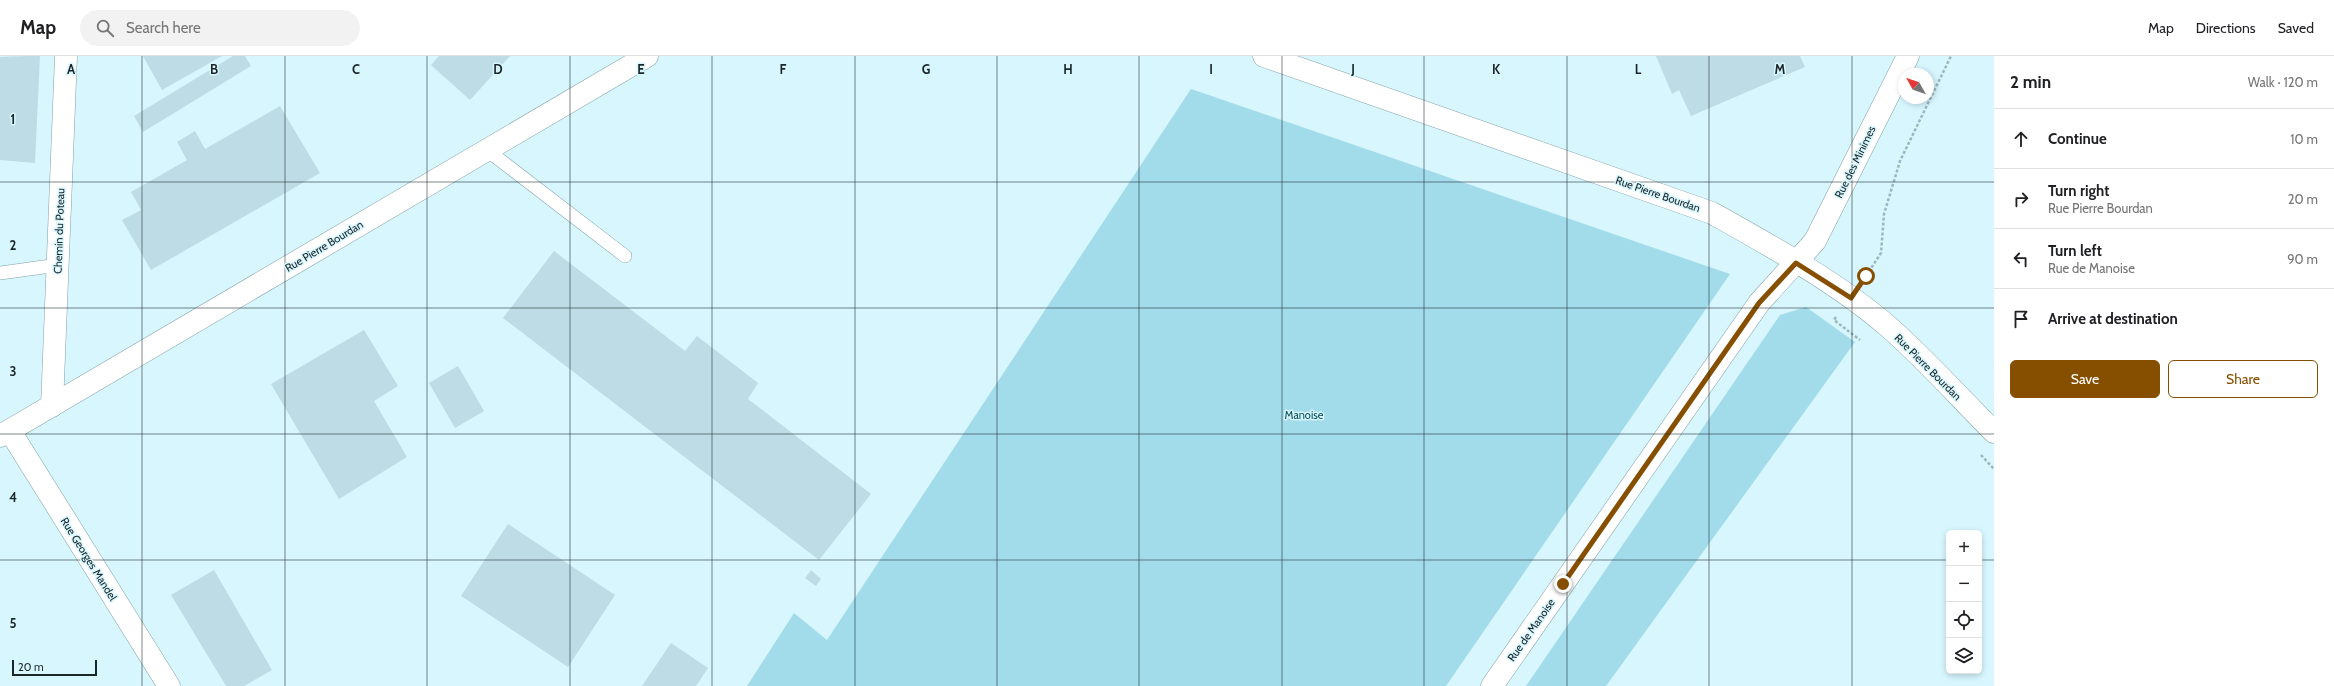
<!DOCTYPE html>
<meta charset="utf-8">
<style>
:root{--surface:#fff;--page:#f2f2f2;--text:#202124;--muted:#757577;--line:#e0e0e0;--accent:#864f00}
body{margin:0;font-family:Cabin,sans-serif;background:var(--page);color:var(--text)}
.controls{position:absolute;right:12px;bottom:12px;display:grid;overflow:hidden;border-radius:6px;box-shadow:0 2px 6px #0003}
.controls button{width:36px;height:36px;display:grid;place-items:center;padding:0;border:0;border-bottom:1px solid var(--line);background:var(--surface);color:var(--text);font:20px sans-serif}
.compass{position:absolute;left:1898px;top:12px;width:36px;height:36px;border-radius:50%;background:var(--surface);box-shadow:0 2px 6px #0003;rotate:310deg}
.scale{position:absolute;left:12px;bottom:10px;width:85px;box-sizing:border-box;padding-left:4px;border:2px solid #1b2629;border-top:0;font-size:11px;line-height:14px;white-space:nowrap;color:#1b2629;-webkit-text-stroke:3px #d7f6fe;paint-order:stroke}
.stop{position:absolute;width:12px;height:12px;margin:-9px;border:3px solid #864f00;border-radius:50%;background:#fff}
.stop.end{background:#864f00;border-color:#fff;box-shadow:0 1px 4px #0008}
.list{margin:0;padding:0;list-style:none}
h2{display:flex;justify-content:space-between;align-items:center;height:52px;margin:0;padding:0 16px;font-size:17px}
h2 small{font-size:13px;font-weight:400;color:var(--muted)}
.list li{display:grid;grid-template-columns:26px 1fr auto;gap:12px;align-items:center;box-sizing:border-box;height:60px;padding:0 16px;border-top:1px solid var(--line)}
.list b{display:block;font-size:15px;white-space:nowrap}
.list p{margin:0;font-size:13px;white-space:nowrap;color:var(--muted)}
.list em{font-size:13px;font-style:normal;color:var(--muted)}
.actions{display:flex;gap:8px;padding:12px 16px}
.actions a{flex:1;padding:9px 0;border:1px solid var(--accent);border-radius:6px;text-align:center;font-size:14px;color:var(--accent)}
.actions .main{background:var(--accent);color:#fff}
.icon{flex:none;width:22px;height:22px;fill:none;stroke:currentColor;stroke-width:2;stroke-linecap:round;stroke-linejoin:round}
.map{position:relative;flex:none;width:1994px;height:630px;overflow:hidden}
header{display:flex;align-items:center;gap:24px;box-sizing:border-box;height:56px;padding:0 20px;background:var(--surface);border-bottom:1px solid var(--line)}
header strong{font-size:19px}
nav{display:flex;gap:22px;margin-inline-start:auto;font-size:14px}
.search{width:280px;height:36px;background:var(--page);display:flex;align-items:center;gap:10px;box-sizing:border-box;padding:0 14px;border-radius:22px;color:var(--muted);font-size:15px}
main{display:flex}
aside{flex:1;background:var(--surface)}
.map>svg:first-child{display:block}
.green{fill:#a2dceb}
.building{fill:#bedce5}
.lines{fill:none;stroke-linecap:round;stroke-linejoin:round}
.lane-casing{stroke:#83a0a8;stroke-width:14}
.street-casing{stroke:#83a0a8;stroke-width:23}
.secondary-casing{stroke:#83a0a8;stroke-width:23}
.path{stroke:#9db6bd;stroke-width:2.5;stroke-dasharray:3 2;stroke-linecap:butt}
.lane{stroke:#fff;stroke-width:13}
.street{stroke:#fff;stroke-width:22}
.secondary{stroke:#fff;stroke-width:22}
.route{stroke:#864f00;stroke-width:5}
.grid{fill:none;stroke:#1b2629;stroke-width:1;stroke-opacity:0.55}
.labels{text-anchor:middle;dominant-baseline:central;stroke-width:3;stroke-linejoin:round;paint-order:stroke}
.street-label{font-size:11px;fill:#1b2629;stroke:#d7f6fe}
.park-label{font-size:11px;fill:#064d5a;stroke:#d7f6fe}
.grid-label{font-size:13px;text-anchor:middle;font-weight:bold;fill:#1b2629;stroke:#d7f6fe;stroke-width:3;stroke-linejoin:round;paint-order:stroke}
</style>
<header>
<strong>Map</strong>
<div class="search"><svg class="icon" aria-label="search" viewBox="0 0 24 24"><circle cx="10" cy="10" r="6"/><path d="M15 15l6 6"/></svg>Search here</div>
<nav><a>Map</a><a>Directions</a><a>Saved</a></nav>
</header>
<main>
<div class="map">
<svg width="1994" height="630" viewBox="0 0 1994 630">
<rect width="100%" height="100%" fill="#d7f6fe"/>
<!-- green -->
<g class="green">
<path d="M1191 33 1730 218 1446 630H747L794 557 827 584Z"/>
<path d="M1806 251 1855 286 1606 630H1526L1780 259Z"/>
</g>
<!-- building -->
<g class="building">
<path d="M27 0H40L35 107 0 104V1Z"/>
<path d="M143 0H222L162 34Z"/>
<path d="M233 0H245L251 10 143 76 134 60Z"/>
<path d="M439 0H510L470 44 431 9Z"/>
<path d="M1656 0H1800L1805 11 1691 60 1679 34 1672 38Z"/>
<path d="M280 50 320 117 151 214 122 164 141 154 131 136 187 104 177 86 195 75 205 93Z"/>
<path d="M554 195 685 295 697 280 736 310 758 327 748 343 871 438 819 504 503 262Z"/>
<path d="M364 274 398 330 374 345 407 401 339 443 271 328Z"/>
<path d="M458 310 484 355 455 372 429 327Z"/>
<path d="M508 468 615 539 568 611 461 540Z"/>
<path d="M214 514 272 614 244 630H226L171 539Z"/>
<path d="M811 514 821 523 816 530 805 522Z"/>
<path d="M671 587 708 612 696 630H642Z"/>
</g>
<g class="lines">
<!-- lane casing -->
<g class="lane-casing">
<g id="lane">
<path d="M487 94 625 200"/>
<path d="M0 217 58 209"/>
</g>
</g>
<!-- street casing -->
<g class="street-casing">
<g id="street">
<path d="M52 350 66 0"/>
<path d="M10 375 169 630"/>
<path d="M0 380 647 0"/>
<path d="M1492 630 1759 247 1815 185 1908 0"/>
</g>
</g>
<!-- secondary casing -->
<g class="secondary-casing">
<path id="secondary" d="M1264 0 1712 157C1771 190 1840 228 1891 273 1927 305 1960 342 1994 376"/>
</g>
<!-- path -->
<g class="path">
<path d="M1866 220 1881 197 1884 158 1900 105 1951 0"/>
<path d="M1836 261 1834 264 1860 284"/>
<path d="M1981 399 1994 413"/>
</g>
<!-- lane -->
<use href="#lane" class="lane"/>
<!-- street -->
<use href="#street" class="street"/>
<!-- secondary -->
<use href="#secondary" class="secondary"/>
</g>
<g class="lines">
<!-- route -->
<path class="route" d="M1563 528 1759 247 1796 207 1851 242 1866 220"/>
</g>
<!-- grid -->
<path class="grid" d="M142 0V630M285 0V630M427 0V630M570 0V630M712 0V630M855 0V630M997 0V630M1139 0V630M1282 0V630M1424 0V630M1567 0V630M1709 0V630M1852 0V630M0 126H1994M0 252H1994M0 378H1994M0 504H1949M1979 504H1994"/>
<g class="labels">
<!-- street labels -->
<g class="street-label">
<text transform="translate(1855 106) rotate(-64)">Rue des Minimes</text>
<text transform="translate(1658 138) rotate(19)">Rue Pierre Bourdan</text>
<text transform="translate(59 175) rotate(-88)">Chemin du Poteau</text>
<text transform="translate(324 190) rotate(-31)">Rue Pierre Bourdan</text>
<text transform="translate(1928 311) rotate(45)">Rue Pierre Bourdan</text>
<text transform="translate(89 503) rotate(58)">Rue Georges Mandel</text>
<text transform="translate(1531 574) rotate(-55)">Rue de Manoise</text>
</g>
<!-- park labels -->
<g class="park-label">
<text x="1304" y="359">Manoise</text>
</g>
</g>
<g class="grid-label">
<text x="71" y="18">A</text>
<text x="214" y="18">B</text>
<text x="356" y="18">C</text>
<text x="498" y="18">D</text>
<text x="641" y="18">E</text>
<text x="783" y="18">F</text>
<text x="926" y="18">G</text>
<text x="1068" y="18">H</text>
<text x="1211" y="18">I</text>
<text x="1353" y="18">J</text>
<text x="1496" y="18">K</text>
<text x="1638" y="18">L</text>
<text x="1780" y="18">M</text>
<text x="13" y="68">1</text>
<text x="13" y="194">2</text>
<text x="13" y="320">3</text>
<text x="13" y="446">4</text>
<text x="13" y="572">5</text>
</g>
</svg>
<div class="controls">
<button>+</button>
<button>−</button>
<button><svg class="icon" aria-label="locate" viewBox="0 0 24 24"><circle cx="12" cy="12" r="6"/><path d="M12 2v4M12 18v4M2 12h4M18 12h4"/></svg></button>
<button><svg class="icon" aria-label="layers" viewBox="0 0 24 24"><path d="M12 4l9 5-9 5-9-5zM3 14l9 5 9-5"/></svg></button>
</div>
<svg class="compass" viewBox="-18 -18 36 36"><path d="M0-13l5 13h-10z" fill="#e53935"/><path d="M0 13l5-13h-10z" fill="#757577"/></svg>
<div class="scale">20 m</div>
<div class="stop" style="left:1866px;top:220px"></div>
<div class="stop end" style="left:1563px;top:528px"></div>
</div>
<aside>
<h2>2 min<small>Walk · 120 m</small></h2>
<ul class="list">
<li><svg class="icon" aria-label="ahead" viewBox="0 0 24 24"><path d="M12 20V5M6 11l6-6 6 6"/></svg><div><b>Continue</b></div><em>10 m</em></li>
<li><svg class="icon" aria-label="right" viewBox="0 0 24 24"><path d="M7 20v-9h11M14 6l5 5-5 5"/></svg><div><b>Turn right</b><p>Rue Pierre Bourdan</p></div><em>20 m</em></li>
<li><svg class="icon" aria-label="left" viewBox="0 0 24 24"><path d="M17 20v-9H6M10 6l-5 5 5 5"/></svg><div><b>Turn left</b><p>Rue de Manoise</p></div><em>90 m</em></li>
<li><svg class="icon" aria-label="arrive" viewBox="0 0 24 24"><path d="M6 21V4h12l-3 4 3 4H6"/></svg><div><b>Arrive at destination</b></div></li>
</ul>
<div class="actions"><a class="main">Save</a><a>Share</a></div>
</aside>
</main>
